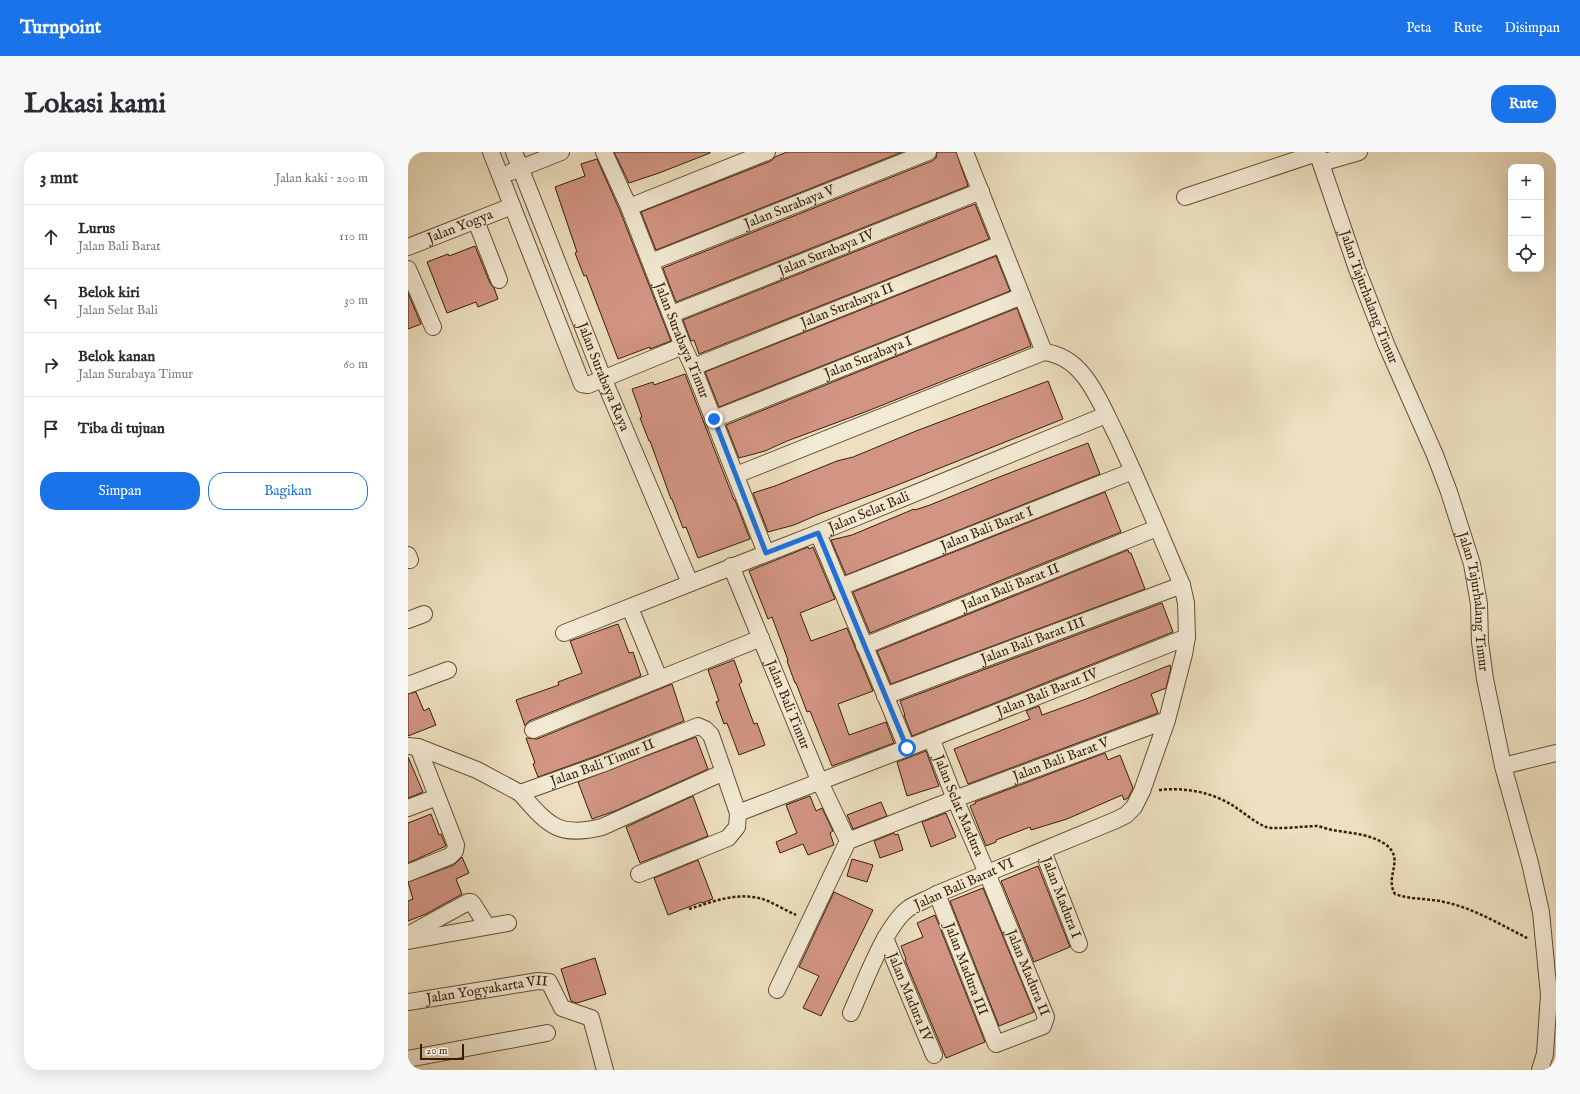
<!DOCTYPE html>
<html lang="id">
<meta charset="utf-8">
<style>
:root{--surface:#fff;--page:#f7f7f7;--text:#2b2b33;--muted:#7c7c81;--line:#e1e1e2;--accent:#1a73e8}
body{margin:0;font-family:"IM FELL English",serif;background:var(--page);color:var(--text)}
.controls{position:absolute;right:12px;top:12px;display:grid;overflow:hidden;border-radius:8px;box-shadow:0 4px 16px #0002}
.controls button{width:36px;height:36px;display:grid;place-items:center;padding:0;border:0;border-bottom:1px solid var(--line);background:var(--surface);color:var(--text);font:20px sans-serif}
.scale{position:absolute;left:12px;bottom:10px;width:44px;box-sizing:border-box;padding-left:4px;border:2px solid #381f02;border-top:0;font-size:11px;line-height:14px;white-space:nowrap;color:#381f02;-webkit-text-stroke:3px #f3ead5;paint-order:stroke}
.stop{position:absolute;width:12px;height:12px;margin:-9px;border:3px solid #1a73e8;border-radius:50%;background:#fff}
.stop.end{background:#1a73e8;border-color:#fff;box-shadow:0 1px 4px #0008}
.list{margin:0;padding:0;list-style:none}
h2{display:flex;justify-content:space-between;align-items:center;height:52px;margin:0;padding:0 16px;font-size:17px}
h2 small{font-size:13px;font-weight:400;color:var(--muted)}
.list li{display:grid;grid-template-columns:26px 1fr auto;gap:12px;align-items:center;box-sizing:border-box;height:64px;padding:0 16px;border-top:1px solid var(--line)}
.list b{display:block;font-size:15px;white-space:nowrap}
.list p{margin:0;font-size:13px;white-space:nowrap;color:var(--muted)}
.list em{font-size:13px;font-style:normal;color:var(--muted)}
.actions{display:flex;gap:8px;padding:12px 16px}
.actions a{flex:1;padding:9px 0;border:1px solid var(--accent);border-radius:16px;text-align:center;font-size:14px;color:var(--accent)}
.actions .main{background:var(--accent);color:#fff}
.icon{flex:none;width:22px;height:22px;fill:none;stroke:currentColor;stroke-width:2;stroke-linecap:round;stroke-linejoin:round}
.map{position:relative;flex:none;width:1148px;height:918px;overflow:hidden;border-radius:16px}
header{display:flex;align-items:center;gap:24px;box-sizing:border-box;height:56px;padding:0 20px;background:var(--accent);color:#fff}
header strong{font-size:19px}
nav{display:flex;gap:22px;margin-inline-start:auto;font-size:14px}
.intro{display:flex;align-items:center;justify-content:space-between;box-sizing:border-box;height:96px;padding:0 24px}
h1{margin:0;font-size:28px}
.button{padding:10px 18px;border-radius:16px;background:var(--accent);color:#fff;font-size:14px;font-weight:700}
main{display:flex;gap:24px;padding:0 24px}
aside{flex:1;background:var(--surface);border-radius:16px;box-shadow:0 4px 16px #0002}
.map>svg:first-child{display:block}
.building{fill:#d29584;stroke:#381f02}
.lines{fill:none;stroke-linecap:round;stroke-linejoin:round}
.minor-casing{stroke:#654f31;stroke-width:18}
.path{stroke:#381f02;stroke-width:2.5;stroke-dasharray:3 2;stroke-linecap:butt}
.minor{stroke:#f3ead5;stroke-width:16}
.route{stroke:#1a73e8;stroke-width:5}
.labels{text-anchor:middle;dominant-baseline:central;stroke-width:3;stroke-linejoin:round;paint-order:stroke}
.street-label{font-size:14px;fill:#381f02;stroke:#f3ead5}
</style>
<header>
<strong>Turnpoint</strong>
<nav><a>Peta</a><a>Rute</a><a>Disimpan</a></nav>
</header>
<div class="intro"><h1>Lokasi kami</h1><a class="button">Rute</a></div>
<main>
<aside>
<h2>3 mnt<small>Jalan kaki · 200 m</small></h2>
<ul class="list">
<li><svg class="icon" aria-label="ahead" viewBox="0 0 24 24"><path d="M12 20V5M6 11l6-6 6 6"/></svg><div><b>Lurus</b><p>Jalan Bali Barat</p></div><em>110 m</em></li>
<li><svg class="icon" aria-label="left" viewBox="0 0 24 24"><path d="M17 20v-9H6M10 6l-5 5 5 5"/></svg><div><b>Belok kiri</b><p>Jalan Selat Bali</p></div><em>30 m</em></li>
<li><svg class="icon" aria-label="right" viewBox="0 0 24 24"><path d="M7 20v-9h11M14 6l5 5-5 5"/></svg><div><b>Belok kanan</b><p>Jalan Surabaya Timur</p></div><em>60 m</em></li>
<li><svg class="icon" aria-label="arrive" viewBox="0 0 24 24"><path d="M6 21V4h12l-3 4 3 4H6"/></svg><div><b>Tiba di tujuan</b></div></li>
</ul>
<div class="actions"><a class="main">Simpan</a><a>Bagikan</a></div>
</aside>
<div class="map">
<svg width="1148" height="918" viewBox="0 0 1148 918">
<rect width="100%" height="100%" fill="#eddfbf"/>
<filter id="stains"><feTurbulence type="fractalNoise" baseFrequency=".005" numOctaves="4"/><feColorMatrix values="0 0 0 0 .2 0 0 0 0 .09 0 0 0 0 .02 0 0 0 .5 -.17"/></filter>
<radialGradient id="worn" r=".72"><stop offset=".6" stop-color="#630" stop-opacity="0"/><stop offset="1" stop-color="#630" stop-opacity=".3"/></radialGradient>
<!-- building -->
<g class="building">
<path d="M206 0H302V1L251 21 221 31Z"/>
<path d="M379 0H494L248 98 233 60 363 9 367 5Z"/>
<path d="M529 0H548L560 34 268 150 255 116 524 9 528 6Z"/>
<path d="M189 7 212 59 263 189 242 197V195L210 207 178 123 176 124 167 101 169 100 147 35 177 24 173 12Z"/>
<path d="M567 52 581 87 291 202 286 188 283 189 275 168Z"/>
<path d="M67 94 82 131 86 136 90 147 70 155 68 150 39 161 19 110 40 102 41 104Z"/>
<path d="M588 104 602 139 311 255 297 220Z"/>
<path d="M0 141 13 172 0 177Z"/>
<path d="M609 156 623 194 457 260 379 289 357 299 331 306 318 273Z"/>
<path d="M277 222 326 348H327L342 387 290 406 278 375 275 376 264 347H263L242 289H241L232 266 234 265 224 237 245 230 246 233Z"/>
<path d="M640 229 655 267 487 334 409 363 386 373 360 380 345 341 367 334 429 309 445 305 508 279Z"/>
<path d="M680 291 692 322 438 423 423 388 444 383 506 357 507 358 522 353 586 327Z"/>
<path d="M697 340 713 380 462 481 445 440Z"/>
<path d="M400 395 401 397 405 395 427 447 392 461 403 489 439 476 465 539 430 552 441 583 478 570 486 591 424 614 402 559 399 560 388 531H387L379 509 380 508 364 465 360 467 341 419Z"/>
<path d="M720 398 721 401H723L737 437 483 532 469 499Z"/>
<path d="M754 451 765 480 504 584 496 563H497L492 549Z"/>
<path d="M210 472 221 501 225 500 233 524 121 569 117 574 108 548 151 533 150 530 174 521 162 489Z"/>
<path d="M326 508 334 530 331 532 346 572 349 571 357 593 331 603 319 571 316 572 308 550 311 549 300 518Z"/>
<path d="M762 513 763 516 758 536 743 542 750 561 560 632 546 597 622 567 618 559 631 554 634 563 678 547Z"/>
<path d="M264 532 276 569 191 603 130 625 125 612 127 611 118 586 129 587Z"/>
<path d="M8 540 16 559 21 556 28 573 0 584V542Z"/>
<path d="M288 585 300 617 207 659 184 667 170 630Z"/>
<path d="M518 599 531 634 499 644 489 610Z"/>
<path d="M697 601 700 608 712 603 725 636 720 646 716 648 714 643 659 667 623 678 622 675 588 688V690L578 694 562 654 568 651 567 650Z"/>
<path d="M0 605 15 640 0 646Z"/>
<path d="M285 644 300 684 232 711 218 675Z"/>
<path d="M402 644 408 659 414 656 425 679 422 681 426 693 400 703 395 692 372 701 368 690 389 681 378 653Z"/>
<path d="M473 650 479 664 445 677 439 663Z"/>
<path d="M538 661 548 685 523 695 514 670Z"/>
<path d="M23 662 31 683 33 682 38 694 0 711V671Z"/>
<path d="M486 681 487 683 490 682 495 698 472 706 466 689Z"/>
<path d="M54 705 61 721 48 727 54 742 18 762 0 769V749L5 747 0 730 46 713Z"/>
<path d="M444 707 465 713 459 730 439 724Z"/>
<path d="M290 708 305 747 294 751 293 750 260 763 246 726Z"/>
<path d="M630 714 662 795 626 810 593 729Z"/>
<path d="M575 736 626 860 591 874 542 749Z"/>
<path d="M426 740 465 758 413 864 395 856 411 824 391 815Z"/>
<path d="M527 763 577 890 538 906 497 808 498 807 493 794 515 785 509 771Z"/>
<path d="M187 806 198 842 169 851 163 849 153 817Z"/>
</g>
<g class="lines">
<!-- minor casing -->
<g class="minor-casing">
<g id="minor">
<path d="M83 0 174 232 180 233 275 194"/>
<path id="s1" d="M106 0 195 226 282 431"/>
<path id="s2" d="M196 0 221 55 275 194 285 215 358 401"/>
<path d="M557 0 636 200"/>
<path id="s3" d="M909 0 949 117 978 192 1027 303 1041 340 1064 412 1071 452 1072 490 1077 527 1095 614 1122 711 1133 760 1141 843 1137 902 1132 918"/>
<path d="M913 11 951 0"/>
<path d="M103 20 153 0"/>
<path d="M777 45 909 1"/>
<path d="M221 55 359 0"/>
<path d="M68 69 91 128"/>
<path id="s4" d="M0 95 104 54"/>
<path id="s5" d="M243 110 520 0"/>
<path d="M0 117 25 175"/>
<path id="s6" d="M264 162 573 39"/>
<path id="s7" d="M285 215 593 92"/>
<path id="s8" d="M306 267 614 144"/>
<path d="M328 323 636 200C653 202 666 211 676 224 689 240 698 262 707 280 731 330 752 382 774 433L778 451 779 485 776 502 759 568 734 639 726 655 718 663 708 668 529 742C520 747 509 751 501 756 477 773 456 833 443 861"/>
<path d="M410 381 499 596"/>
<path d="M0 403 2 408H0"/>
<path id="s9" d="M323 414 411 628 440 689"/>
<path id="s10" d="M432 435 725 319"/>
<path d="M222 456 251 526"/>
<path d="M0 468 16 462"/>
<path id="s11" d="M156 481 410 381 698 263"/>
<path id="s12" d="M456 494 749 376"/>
<path d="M0 533 40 518"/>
<path id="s13" d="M477 544 774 433"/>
<path d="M125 578 353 486"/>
<path id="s14" d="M523 586 547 647 579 721 638 865 635 874 588 892 529 742"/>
<path id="s15" d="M0 594 10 595 69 618 112 641 194 612 290 574 297 577 303 583 330 661 329 675 320 686 231 722"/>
<path d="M1095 614 1148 601"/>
<path d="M112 641C140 673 150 686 194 675L316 620"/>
<path d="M0 656 29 645"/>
<path id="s16" d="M330 661 499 596 779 485"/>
<path id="s17" d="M635 699 671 792"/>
<path d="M0 721 42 704 47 699 48 693 10 595"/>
<path d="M0 783 60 750H63L65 752 79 774"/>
<path id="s18" d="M477 786 526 903"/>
<path d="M0 789 100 771"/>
<path id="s19" d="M369 838 440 689 547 647 759 568"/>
<path id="s20" d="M0 850 130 829 141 830 154 856 183 866 197 918"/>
<path d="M0 907 139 881"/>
</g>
</g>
<!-- path -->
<g class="path">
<path d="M751 638C776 635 803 640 824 653 835 660 846 670 858 675 867 678 898 674 909 674 914 675 919 677 924 678 942 681 962 682 977 692 998 707 976 724 987 742 1003 748 1020 746 1036 750 1066 756 1095 774 1121 787"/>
<path d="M281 757C307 749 333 738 360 749 369 753 379 759 388 763"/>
</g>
<!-- minor -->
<use href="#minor" class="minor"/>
</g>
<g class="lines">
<!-- route -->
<path class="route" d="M306 267 358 401 410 381 499 596"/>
</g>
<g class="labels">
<!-- street labels -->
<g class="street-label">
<text stroke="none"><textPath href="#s5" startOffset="149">Jalan Surabaya V</textPath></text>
<text stroke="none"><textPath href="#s4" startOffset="56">Jalan Yogya</textPath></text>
<text stroke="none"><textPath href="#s6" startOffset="166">Jalan Surabaya IV</textPath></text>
<text stroke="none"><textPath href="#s3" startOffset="154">Jalan Tajurhalang Timur</textPath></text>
<text stroke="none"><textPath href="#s7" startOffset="166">Jalan Surabaya II</textPath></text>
<text stroke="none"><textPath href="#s2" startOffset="204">Jalan Surabaya Timur</textPath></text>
<text stroke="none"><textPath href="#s8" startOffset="166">Jalan Surabaya I</textPath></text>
<text stroke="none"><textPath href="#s1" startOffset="242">Jalan Surabaya Raya</textPath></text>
<text stroke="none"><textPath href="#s11" startOffset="328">Jalan Selat Bali</textPath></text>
<text stroke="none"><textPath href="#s10" startOffset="158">Jalan Bali Barat I</textPath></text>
<text stroke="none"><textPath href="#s12" startOffset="158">Jalan Bali Barat II</textPath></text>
<text stroke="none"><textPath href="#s3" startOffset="478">Jalan Tajurhalang Timur</textPath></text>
<text stroke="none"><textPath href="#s13" startOffset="158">Jalan Bali Barat III</textPath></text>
<text stroke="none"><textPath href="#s16" startOffset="332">Jalan Bali Barat IV</textPath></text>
<text stroke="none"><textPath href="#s9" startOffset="150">Jalan Bali Timur</textPath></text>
<text stroke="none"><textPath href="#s19" startOffset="393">Jalan Bali Barat V</textPath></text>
<text stroke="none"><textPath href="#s15" startOffset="210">Jalan Bali Timur II</textPath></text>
<text stroke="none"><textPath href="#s14" startOffset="73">Jalan Selat Madura</textPath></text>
<text transform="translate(556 732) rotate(-24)">Jalan Bali Barat VI</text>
<text stroke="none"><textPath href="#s17" startOffset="50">Jalan Madura I</textPath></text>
<text transform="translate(558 817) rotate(69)">Jalan Madura III</text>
<text stroke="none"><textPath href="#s14" startOffset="254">Jalan Madura II</textPath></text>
<text stroke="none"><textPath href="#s20" startOffset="80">Jalan Yogyakarta VII</textPath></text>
<text stroke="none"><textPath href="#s18" startOffset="64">Jalan Madura IV</textPath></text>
</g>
</g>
<rect width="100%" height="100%" filter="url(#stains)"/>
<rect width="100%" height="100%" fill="url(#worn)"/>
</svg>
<div class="controls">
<button>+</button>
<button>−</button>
<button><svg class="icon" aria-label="locate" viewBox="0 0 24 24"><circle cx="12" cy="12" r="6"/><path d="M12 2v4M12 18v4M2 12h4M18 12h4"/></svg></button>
</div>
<div class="scale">20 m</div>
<div class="stop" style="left:499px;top:596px"></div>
<div class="stop end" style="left:306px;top:267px"></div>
</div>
</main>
